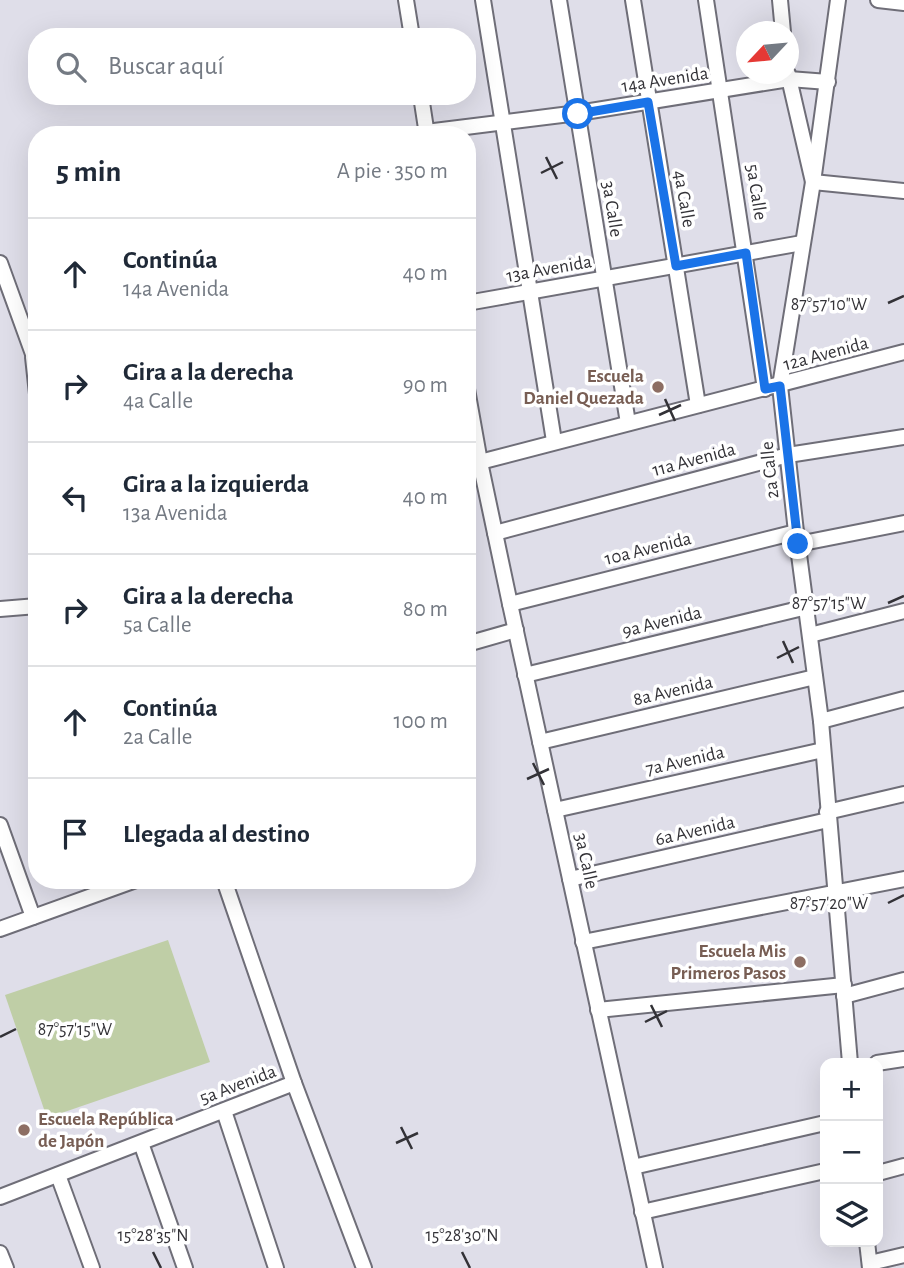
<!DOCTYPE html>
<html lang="es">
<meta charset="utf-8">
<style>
:root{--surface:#fff;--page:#f2f2f3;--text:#1f2937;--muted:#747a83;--line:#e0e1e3}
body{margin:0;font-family:"Alegreya Sans",sans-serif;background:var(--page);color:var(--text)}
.controls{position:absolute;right:21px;bottom:21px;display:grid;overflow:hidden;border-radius:14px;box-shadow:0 7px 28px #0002}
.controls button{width:63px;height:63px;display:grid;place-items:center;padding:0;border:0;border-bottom:2px solid var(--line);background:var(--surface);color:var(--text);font:35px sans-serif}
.compass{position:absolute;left:736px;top:21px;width:63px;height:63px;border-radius:50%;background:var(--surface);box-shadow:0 7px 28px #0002;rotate:244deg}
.stop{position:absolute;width:21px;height:21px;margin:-16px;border:5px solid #1a73e8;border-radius:50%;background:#fff}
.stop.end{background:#1a73e8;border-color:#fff;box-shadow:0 2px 7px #0008}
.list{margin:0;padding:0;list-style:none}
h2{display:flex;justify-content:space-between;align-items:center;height:91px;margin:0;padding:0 28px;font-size:30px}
h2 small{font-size:23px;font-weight:400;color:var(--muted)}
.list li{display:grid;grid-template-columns:46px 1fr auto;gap:21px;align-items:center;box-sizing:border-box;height:112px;padding:0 28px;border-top:2px solid var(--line)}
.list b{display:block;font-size:26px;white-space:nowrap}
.list p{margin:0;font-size:23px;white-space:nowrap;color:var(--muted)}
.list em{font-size:23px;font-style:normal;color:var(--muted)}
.icon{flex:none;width:38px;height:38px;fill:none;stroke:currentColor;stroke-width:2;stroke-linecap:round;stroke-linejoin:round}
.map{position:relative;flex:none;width:904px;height:1268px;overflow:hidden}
.search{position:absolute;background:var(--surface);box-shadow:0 7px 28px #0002;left:28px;top:28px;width:448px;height:77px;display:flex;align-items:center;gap:18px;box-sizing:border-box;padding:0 24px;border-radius:28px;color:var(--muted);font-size:26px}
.panel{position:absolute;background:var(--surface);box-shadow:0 7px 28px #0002;left:28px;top:126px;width:448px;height:763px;border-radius:28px}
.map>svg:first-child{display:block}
.green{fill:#bfcea6}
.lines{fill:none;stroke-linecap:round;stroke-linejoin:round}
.minor-casing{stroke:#6f6e78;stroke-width:18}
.minor{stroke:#fff;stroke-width:14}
.route{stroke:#1a73e8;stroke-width:9}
.ticks{fill:none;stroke:#333237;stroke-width:2.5}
.education-dot{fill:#8d6e63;stroke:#fff;stroke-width:2.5}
.labels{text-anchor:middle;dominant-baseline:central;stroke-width:7;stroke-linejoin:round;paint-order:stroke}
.street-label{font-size:19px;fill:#333237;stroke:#fff}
.education-label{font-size:19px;font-weight:bold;fill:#785e54;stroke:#fff;text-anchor:end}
.ticks-label{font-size:18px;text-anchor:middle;fill:#333237;stroke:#fff;stroke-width:7;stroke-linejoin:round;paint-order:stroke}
</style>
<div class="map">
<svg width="904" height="1268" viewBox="0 0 904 1268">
<rect width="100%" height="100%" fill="#dfdee9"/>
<!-- green -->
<path class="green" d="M168 940 210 1062 47 1118 5 995Z"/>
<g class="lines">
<!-- minor casing -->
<g class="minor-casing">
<g id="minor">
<path d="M406 0 412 37"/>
<path d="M483 0 554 441"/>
<path d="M559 0 628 423"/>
<path d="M633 0 698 405"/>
<path d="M706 0 765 389"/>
<path d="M780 0 783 32"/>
<path d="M838 0 813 182 780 386 796 532 821 721 850 1063"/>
<path d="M878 0 904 3"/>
<path d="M788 74 813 182 904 191"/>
<path d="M421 96 427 135"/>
<path d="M426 132 578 113 789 79 828 82"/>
<path d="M0 263 37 365"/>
<path d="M467 303 802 243"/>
<path d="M33 357 37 394"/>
<path d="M467 389 480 462 510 604 655 1268"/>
<path d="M480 462 904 352"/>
<path d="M495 533 788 455 904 437"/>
<path d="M798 544 904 523"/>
<path d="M510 604 796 532"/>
<path d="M0 609 37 606"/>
<path d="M810 635 904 611"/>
<path d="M467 644 516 630"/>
<path d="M525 675 807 607"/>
<path d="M821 721 904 699"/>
<path d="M540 742 815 677"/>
<path d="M555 810 823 750"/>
<path d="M827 812 904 794"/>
<path d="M0 825 33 917"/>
<path d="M570 879 828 820"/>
<path d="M224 880 294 1083 364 1268"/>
<path d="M0 929 136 880"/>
<path d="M583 942 904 879"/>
<path d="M844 996 904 980"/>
<path d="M598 1010 844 985"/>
<path d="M877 1063 904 1059"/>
<path d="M224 1111 276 1268"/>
<path d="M141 1143 185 1268"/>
<path d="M633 1167 825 1123"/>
<path d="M878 1173 904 1166"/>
<path d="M58 1175 92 1268"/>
<path d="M0 1197 294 1083"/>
<path d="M642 1212 825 1171"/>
<path d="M867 1242 870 1268"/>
<path d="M0 1253 6 1268"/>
<path d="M870 1263 904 1255"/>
</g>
</g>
<!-- minor -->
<use href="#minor" class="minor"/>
</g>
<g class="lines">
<!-- route -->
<path class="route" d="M578 114 648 102 676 266 746 253 765 389 780 386 798 544"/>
</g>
<!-- ticks -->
<path class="ticks" d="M546 157 557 179M541 173 563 162M888 303 904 296M665 399 675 421M659 415 681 405M888 603 904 596M783 641 793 663M777 658 799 647M533 763 544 785M527 779 549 769M888 903 904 895M651 1005 662 1027M645 1022 667 1011M0 1037 16 1029M401 1127 412 1149M396 1143 418 1133M153 1252 161 1268M462 1252 470 1268"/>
<!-- markers -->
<g class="education-dot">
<circle cx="658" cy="387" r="7"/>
<circle cx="800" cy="962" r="7"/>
<circle cx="24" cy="1130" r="7"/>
</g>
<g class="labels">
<!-- street labels -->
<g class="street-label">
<text transform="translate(665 80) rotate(-9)">14a Avenida</text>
<text transform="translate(756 192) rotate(81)">5a Calle</text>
<text transform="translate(684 199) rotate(80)">4a Calle</text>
<text transform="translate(612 209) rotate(81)">3a Calle</text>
<text transform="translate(549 269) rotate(-10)">13a Avenida</text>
<text transform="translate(826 354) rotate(-15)">12a Avenida</text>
<text transform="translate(694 460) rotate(-15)">11a Avenida</text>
<text transform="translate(770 470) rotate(-96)">2a Calle</text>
<text transform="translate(648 549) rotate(-14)">10a Avenida</text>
<text transform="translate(662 622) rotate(-14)">9a Avenida</text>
<text transform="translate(673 691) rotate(-13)">8a Avenida</text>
<text transform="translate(685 761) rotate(-13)">7a Avenida</text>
<text transform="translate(695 831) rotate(-13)">6a Avenida</text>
<text transform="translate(586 861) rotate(78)">3a Calle</text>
<text transform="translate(238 1085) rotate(-21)">5a Avenida</text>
</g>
<!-- education labels -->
<g class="education-label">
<text x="644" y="376">Escuela<tspan x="644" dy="22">Daniel Quezada</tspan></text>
<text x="786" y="951">Escuela Mis<tspan x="786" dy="22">Primeros Pasos</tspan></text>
<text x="38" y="1119" text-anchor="start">Escuela República<tspan x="38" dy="22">de Japón</tspan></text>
</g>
</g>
<g class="ticks-label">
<text x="829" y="310">87°57'10"W</text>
<text x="829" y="609">87°57'15"W</text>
<text x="829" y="909">87°57'20"W</text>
<text x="75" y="1035">87°57'15"W</text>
<text x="153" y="1241">15°28'35"N</text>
<text x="462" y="1241">15°28'30"N</text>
</g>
</svg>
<div class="controls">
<button>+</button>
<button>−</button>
<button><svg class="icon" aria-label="layers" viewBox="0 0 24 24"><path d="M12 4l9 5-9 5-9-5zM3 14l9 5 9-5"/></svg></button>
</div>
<svg class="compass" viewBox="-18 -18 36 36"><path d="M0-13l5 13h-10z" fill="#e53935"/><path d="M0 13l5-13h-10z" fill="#747a83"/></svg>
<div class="stop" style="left:578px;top:114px"></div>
<div class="stop end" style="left:798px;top:544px"></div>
<div class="search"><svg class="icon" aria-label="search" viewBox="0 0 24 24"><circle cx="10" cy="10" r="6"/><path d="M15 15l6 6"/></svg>Buscar aquí</div>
<section class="panel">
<h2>5 min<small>A pie · 350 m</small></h2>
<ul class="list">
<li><svg class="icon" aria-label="ahead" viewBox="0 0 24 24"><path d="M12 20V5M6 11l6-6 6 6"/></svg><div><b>Continúa</b><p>14a Avenida</p></div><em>40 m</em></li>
<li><svg class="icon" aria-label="right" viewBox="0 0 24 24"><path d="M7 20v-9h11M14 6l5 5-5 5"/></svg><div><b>Gira a la derecha</b><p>4a Calle</p></div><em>90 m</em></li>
<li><svg class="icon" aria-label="left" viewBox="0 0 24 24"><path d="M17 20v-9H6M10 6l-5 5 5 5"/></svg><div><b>Gira a la izquierda</b><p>13a Avenida</p></div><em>40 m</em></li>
<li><svg class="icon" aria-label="right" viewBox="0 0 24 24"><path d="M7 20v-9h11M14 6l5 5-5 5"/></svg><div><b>Gira a la derecha</b><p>5a Calle</p></div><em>80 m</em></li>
<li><svg class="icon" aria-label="ahead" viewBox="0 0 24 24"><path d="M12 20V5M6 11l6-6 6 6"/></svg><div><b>Continúa</b><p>2a Calle</p></div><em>100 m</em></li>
<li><svg class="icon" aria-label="arrive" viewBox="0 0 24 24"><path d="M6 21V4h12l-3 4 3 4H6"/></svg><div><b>Llegada al destino</b></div></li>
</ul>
</section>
</div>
